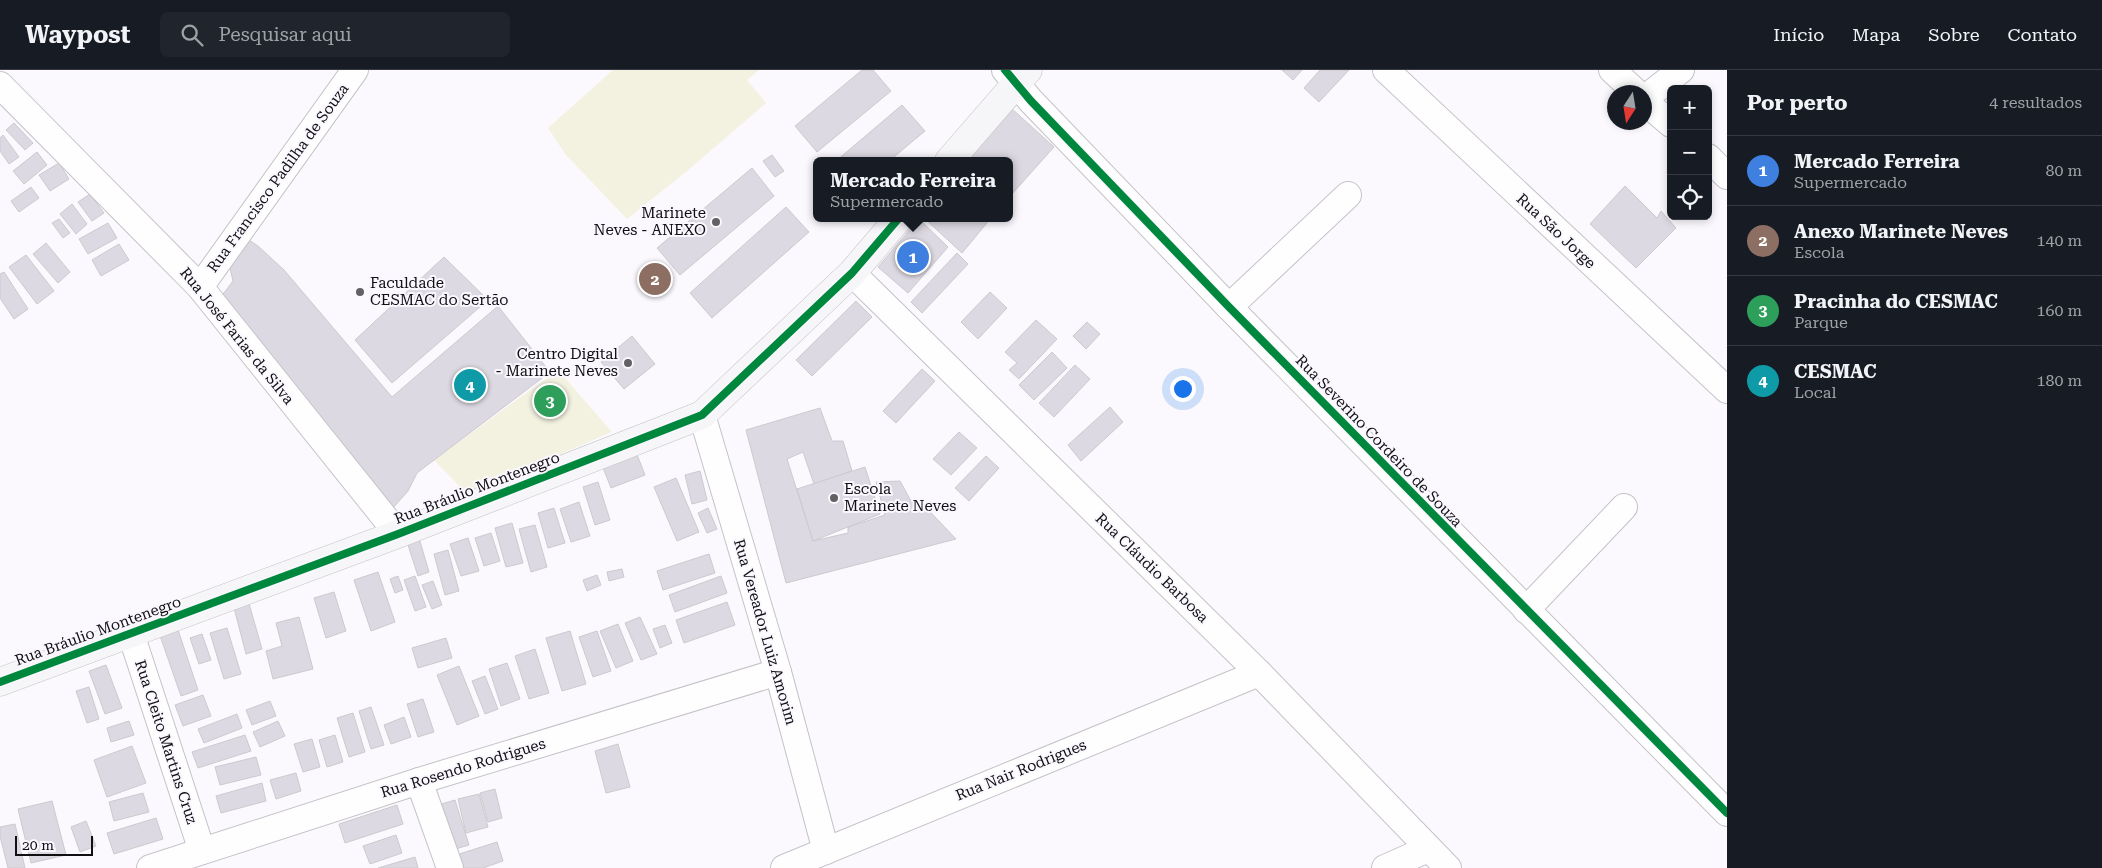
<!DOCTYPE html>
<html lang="pt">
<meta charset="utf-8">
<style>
:root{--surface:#171b24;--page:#20242c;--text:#f1f3f6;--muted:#9ea1a6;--line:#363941;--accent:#0f766e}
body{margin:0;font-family:"Roboto Serif",serif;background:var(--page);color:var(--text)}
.controls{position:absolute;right:15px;top:15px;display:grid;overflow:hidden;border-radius:8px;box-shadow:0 2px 8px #0003}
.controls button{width:45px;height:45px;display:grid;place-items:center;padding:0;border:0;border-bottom:1px solid var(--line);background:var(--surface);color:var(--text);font:25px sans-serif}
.compass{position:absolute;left:1607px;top:15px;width:45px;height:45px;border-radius:50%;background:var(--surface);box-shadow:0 2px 8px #0003;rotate:192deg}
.scale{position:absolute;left:15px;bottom:12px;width:78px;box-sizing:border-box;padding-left:5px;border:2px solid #100f12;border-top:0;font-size:14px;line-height:18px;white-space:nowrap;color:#100f12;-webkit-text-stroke:4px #faf8fe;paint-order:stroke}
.you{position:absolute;left:1182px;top:318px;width:18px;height:18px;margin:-12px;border:4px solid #fff;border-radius:50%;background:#1a73e8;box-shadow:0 0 0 8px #1a73e833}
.badge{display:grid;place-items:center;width:32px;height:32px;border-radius:50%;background:var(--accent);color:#fff;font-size:16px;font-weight:700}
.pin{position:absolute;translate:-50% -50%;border:2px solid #fff;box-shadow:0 1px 5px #0006}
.popup{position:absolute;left:813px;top:87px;width:200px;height:65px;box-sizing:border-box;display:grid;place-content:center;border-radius:8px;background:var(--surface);filter:drop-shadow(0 1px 4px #0005);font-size:16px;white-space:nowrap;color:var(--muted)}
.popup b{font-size:19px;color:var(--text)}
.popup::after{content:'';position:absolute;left:50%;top:100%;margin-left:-10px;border:10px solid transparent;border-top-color:var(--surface)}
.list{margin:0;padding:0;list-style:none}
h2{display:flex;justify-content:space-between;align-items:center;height:65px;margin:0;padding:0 20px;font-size:21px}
h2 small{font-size:16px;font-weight:400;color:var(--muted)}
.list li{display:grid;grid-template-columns:32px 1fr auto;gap:15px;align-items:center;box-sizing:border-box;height:70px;padding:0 20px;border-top:1px solid var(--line)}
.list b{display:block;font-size:19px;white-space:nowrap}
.list p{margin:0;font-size:16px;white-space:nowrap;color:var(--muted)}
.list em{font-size:16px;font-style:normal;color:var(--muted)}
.icon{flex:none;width:28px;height:28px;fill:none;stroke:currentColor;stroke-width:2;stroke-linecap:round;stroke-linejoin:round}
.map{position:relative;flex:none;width:1727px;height:798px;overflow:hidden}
header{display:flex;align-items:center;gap:30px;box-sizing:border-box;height:70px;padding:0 25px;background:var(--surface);border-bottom:1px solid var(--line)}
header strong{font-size:24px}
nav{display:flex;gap:28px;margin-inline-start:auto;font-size:18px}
.search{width:350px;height:45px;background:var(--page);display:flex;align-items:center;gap:12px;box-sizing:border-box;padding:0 18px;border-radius:8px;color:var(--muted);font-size:19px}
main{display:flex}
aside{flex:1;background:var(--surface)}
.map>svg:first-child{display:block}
.green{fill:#f3f2e0}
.building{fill:#ddd9e2;stroke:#cccace}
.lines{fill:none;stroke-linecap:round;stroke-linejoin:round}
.street-casing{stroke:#c5c3c7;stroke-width:28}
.secondary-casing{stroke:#c5c3c7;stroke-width:29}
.street{stroke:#fefeff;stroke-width:26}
.secondary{stroke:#f6f5f8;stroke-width:28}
.cycleway-casing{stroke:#faf8fe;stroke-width:11}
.cycleway{stroke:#00873e;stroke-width:8}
.poi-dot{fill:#626164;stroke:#faf8fe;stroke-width:2}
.labels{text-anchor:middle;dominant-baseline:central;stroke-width:4;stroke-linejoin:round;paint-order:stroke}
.street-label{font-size:15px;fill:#100f12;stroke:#faf8fe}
.poi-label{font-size:15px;fill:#100f12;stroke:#faf8fe;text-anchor:end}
</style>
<header>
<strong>Waypost</strong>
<div class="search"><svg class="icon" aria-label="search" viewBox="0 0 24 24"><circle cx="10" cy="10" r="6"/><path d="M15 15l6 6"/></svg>Pesquisar aqui</div>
<nav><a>Início</a><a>Mapa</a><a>Sobre</a><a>Contato</a></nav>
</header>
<main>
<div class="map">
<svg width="1727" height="798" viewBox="0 0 1727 798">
<rect width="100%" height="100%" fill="#fbf9fd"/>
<!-- green -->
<g class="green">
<path d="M613 0H759L747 10 766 33 687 101 627 149 566 85 548 58Z"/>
<path d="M558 300 612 362 467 424 434 390Z"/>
</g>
<!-- building -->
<g class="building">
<path d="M862 0H873L891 21 817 82 795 56Z"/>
<path d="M1282 0H1302L1293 10Z"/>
<path d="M1320 0H1349L1319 32 1304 18Z"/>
<path d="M902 35 925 61 889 91H836Z"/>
<path d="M1011 38 1054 77 1012 124 1009 122V91H977L971 84Z"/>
<path d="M14 53 33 73 25 80 6 60Z"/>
<path d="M3 65 19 87 9 94 0 81V68Z"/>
<path d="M37 82 47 95 24 114 13 101Z"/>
<path d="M772 85 784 101 775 107 763 91Z"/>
<path d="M59 93 69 109 50 121 39 105Z"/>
<path d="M752 98 774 126 680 205 657 178Z"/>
<path d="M1625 116 1657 148 1661 141 1676 158 1636 198 1590 154Z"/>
<path d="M31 117 39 128 19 142 11 131Z"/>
<path d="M90 124 104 143 92 151 78 132Z"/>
<path d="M72 134 87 154 76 164 60 144Z"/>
<path d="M786 137 809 162 712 248 690 223Z"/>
<path d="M924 148H991L962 183Z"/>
<path d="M59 149 70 163 63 168 52 153Z"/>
<path d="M919 149 948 177 908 223 878 197Z"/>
<path d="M108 153 117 168 88 184 79 169Z"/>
<path d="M249 170 258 176 284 200 392 327 498 236 550 302 417 403 408 421 392 439 217 232 233 211 228 189Z"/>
<path d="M46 173 70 202 58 213 33 184Z"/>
<path d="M119 174 129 190 101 206 92 190Z"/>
<path d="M957 183 968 194 922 243 911 232Z"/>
<path d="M26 185 54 221 37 234 9 197Z"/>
<path d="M444 187 488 230 392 313 355 270Z"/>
<path d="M4 202 28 239 14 249 0 228V204Z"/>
<path d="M990 222 1007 238 978 269 961 252Z"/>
<path d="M856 231 872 247 812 306 796 290Z"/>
<path d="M1036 250 1057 269 1019 309 1009 300 1017 293 1005 282Z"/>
<path d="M1087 252 1100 264 1086 279 1073 266Z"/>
<path d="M632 266 655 294 624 319 601 292Z"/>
<path d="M1052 282 1067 298 1034 330 1019 315Z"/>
<path d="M1075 295 1090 309 1054 347 1039 333Z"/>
<path d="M922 299 935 311 896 353 883 341Z"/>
<path d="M1110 337 1123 352 1081 391 1068 375Z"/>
<path d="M820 338 832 371H843L852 401 814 414 803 382 787 389 813 471 848 463V457L885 445 876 412 900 411 911 431 918 429 956 469 786 513 746 360Z"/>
<path d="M959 362 977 378 951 405 933 389Z"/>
<path d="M636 382 645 405 611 418 602 395Z"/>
<path d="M986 386 999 398 969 431 955 418Z"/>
<path d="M865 397 880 444 813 471 797 419Z"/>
<path d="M700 401 707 430 692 434 685 405Z"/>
<path d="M676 408 699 462 677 471 654 417Z"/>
<path d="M598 412 610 450 595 455 583 417Z"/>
<path d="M579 432 590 466 571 472 560 439Z"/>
<path d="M554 438 565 473 548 478 538 443Z"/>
<path d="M708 438 717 459 707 463 698 443Z"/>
<path d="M512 453 523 493 506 497 495 458Z"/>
<path d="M535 455 547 497 531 502 519 459Z"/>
<path d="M491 463 500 491 484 496 475 468Z"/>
<path d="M419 468 429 502 418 506 407 472Z"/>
<path d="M468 468 479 501 461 506 450 474Z"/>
<path d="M448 480 459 521 445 525 434 484Z"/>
<path d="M709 484 715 503 663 520 657 501Z"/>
<path d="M622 499 624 507 609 511 607 502Z"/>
<path d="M378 502 395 552 371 561 354 510Z"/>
<path d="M597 505 601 515 587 521 583 510Z"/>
<path d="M398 506 403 520 395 523 390 509Z"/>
<path d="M415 506 426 537 415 541 404 510Z"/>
<path d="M721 506 727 523 675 542 669 525Z"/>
<path d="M433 511 442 535 432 539 422 515Z"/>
<path d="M334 522 346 561 326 568 314 528Z"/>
<path d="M248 530 262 579 246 584 233 534Z"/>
<path d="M727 532 735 555 684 573 676 550Z"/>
<path d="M299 547 313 599 273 609 266 581 282 576 276 553Z"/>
<path d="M640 547 657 584 641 590 625 553Z"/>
<path d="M176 554 198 620 181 626 158 560Z"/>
<path d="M618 554 633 591 616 598 600 561Z"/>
<path d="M665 555 672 573 660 578 653 559Z"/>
<path d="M227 558 241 604 224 609 210 563Z"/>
<path d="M570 561 586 614 562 621 546 568Z"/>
<path d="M597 561 611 601 593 607 579 567Z"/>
<path d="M202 564 211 590 199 594 190 568Z"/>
<path d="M446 568 452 588 418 598 412 578Z"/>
<path d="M535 579 549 623 529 629 515 586Z"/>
<path d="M507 593 520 629 501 636 489 599Z"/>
<path d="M106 595 122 638 105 644 89 601Z"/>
<path d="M459 596 479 646 457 655 437 605Z"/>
<path d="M485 606 498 639 485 644 472 611Z"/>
<path d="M89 617 99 649 87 653 76 621Z"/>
<path d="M203 625 211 646 183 656 175 635Z"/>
<path d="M423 629 434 662 418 667 407 634Z"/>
<path d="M270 631 276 646 252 655 246 640Z"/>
<path d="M371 637 384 675 371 679 359 641Z"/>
<path d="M353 643 365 682 349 687 337 648Z"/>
<path d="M237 644 242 658 204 673 198 659Z"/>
<path d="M404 647 411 667 391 674 384 655Z"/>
<path d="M129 651 134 665 111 672 107 658Z"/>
<path d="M278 651 285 666 260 677 253 662Z"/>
<path d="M245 665 251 681 198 698 192 682Z"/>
<path d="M335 665 343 692 327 697 319 670Z"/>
<path d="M312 669 320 697 303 702 294 674Z"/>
<path d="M618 674 630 717 606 723 595 681Z"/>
<path d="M132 676 146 713 107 727 94 690Z"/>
<path d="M256 687 261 705 220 715 215 697Z"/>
<path d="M296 703 301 721 276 729 270 710Z"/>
<path d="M262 713 266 731 221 743 216 726Z"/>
<path d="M495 719 502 748 488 752 480 723Z"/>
<path d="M143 723 149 742 114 751 109 732Z"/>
<path d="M479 724 488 757 466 763 458 729Z"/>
<path d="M455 730 469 775 452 780 438 735Z"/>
<path d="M52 731 66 785 31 793 18 739Z"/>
<path d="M397 735 403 754 345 773 339 754Z"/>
<path d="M156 748 163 769 114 784 107 763Z"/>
<path d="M86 751 96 776 80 782 71 757Z"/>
<path d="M15 754 25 798H8L0 766V757Z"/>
<path d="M396 765 402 783 370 794 363 776Z"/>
<path d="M497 772 503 791 483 798H460L456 785Z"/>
<path d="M415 787 418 798H378Z"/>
</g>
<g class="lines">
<!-- street casing -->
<g class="street-casing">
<g id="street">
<path d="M1005 0 1031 31 1229 237 1727 743"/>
<path d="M1386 0 1727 320"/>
<path d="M1612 0 1636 22"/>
<path d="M0 15 200 217 398 464"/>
<path d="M1644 29 1681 0"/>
<path d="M1644 31 1671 54"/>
<path d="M1708 87 1727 106"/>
<path d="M852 203 1259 603 1448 798"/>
<path d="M200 217 355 0"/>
<path d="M1229 237 1348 125"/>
<path d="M702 345 778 602 826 781"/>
<path d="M1526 540 1624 437"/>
<path d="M131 564 202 781"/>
<path d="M419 711 450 798"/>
<path d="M150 798 419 711 778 602"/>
<path d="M784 798 1259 603"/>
<path d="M1385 798 1428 779"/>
</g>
</g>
<!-- secondary casing -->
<g class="secondary-casing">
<g id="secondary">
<path d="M949 91 1028 0"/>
<path d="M0 612 398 464 702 345 852 203 899 148"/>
</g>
</g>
<!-- street -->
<use href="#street" class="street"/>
<!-- secondary -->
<use href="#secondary" class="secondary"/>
<!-- cycleway casing -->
<g class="cycleway-casing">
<g id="cycleway">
<path d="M1005 0 1031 31 1229 237 1727 743"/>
<path d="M0 612 398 464 702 345 852 203 899 148"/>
</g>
</g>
<!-- cycleway -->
<use href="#cycleway" class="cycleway"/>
</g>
<!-- markers -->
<g class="poi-dot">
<circle cx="716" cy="152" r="5"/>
<circle cx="360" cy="222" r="5"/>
<circle cx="628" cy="293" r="5"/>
<circle cx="834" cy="428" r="5"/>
</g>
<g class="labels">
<!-- street labels -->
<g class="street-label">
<text transform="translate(278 108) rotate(-54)">Rua Francisco Padilha de Souza</text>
<text transform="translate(1556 161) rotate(43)">Rua São Jorge</text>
<text transform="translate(237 266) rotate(51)">Rua José Farias da Silva</text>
<text transform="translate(1379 371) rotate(46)">Rua Severino Cordeiro de Souza</text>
<text transform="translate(477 418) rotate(-21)">Rua Bráulio Montenegro</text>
<text transform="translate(1152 498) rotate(44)">Rua Cláudio Barbosa</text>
<text transform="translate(98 561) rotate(-20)">Rua Bráulio Montenegro</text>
<text transform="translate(765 562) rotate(74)">Rua Vereador Luiz Amorim</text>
<text transform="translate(166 672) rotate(72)">Rua Cleito Martins Cruz</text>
<text transform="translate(463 698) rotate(-17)">Rua Rosendo Rodrigues</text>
<text transform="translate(1021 700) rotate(-22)">Rua Nair Rodrigues</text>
</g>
<!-- poi labels -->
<g class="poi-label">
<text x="706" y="143">Marinete<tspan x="706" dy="17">Neves - ANEXO</tspan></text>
<text x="370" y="213" text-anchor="start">Faculdade<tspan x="370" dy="17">CESMAC do Sertão</tspan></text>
<text x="618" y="284">Centro Digital<tspan x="618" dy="17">- Marinete Neves</tspan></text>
<text x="844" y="419" text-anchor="start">Escola<tspan x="844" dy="17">Marinete Neves</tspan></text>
</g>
</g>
</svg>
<div class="controls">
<button>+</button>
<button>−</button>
<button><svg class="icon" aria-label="locate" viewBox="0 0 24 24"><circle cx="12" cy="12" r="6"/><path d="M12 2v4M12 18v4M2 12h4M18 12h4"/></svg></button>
</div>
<svg class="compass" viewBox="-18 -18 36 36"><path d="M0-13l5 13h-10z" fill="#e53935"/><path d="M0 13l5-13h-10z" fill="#9ea1a6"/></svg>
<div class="scale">20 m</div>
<div class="you"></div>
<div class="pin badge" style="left:913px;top:187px;background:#3f7fe0">1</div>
<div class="popup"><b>Mercado Ferreira</b>Supermercado</div>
<div class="pin badge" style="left:655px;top:209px;background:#8d6e63">2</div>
<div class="pin badge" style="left:550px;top:331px;background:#2e9e5b">3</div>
<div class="pin badge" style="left:470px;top:315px;background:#0f9aa8">4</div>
</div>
<aside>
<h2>Por perto<small>4 resultados</small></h2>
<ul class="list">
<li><span class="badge" style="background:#3f7fe0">1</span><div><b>Mercado Ferreira</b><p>Supermercado</p></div><em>80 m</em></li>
<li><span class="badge" style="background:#8d6e63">2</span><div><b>Anexo Marinete Neves</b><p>Escola</p></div><em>140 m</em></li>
<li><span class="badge" style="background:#2e9e5b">3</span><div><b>Pracinha do CESMAC</b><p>Parque</p></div><em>160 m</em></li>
<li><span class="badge" style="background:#0f9aa8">4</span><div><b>CESMAC</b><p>Local</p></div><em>180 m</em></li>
</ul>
</aside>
</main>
